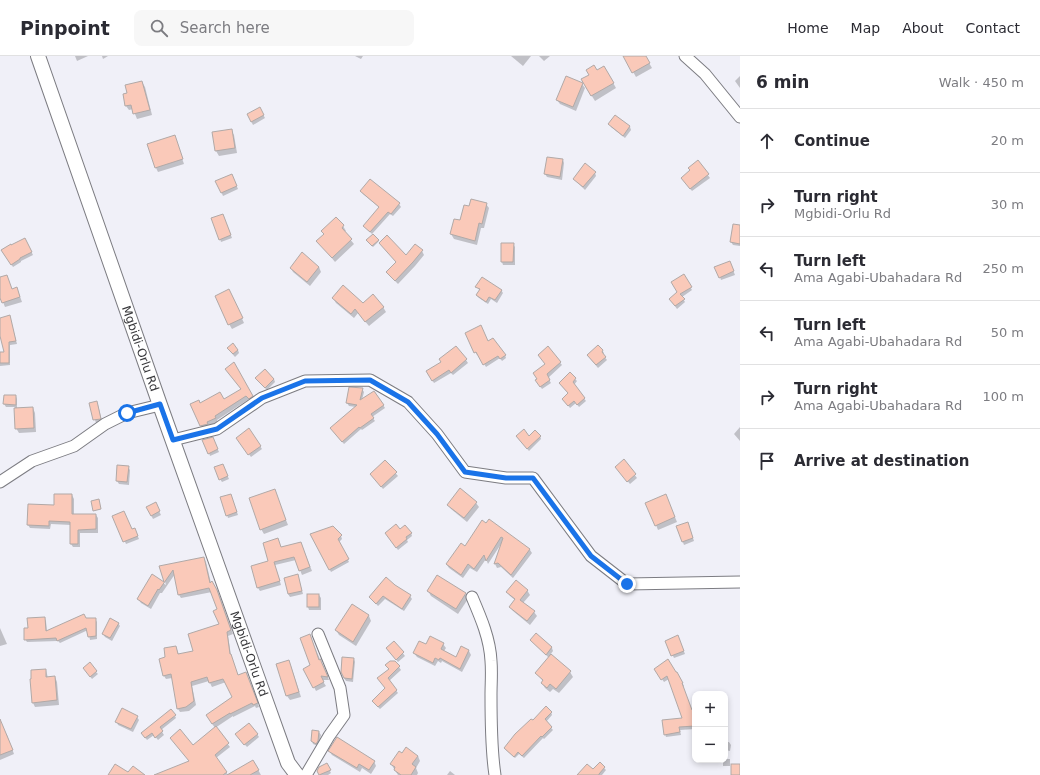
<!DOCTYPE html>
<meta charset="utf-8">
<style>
:root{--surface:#fff;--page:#f7f7f7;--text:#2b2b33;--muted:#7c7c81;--line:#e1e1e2}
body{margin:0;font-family:"DejaVu Sans",sans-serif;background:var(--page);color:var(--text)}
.controls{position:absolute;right:12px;bottom:12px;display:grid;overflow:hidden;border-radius:8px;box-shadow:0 2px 6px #0003}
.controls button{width:36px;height:36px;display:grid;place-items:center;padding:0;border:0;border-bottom:1px solid var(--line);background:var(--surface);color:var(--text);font:20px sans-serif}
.stop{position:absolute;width:12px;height:12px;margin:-9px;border:3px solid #1a73e8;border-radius:50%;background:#fff}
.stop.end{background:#1a73e8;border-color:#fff;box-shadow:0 1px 4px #0008}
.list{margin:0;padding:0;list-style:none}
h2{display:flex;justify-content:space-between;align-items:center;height:52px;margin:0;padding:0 16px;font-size:17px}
h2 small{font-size:13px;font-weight:400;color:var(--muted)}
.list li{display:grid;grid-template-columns:26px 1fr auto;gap:12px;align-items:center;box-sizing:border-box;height:64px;padding:0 16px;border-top:1px solid var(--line)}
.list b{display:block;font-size:15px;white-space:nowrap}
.list p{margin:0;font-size:13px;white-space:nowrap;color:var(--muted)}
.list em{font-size:13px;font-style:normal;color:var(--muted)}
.icon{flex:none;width:22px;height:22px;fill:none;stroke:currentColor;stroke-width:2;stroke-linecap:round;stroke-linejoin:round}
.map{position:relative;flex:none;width:740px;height:719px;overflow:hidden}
header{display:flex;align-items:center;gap:24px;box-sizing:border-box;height:56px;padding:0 20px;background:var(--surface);border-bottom:1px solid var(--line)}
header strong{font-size:19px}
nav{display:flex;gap:22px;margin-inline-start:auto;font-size:14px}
.search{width:280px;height:36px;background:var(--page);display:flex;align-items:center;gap:10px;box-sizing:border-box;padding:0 14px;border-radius:8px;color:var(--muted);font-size:15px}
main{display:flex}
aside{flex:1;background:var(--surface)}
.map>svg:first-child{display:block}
.shadow{fill:#0003}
.building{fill:#fac9b9;stroke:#b1a9a7}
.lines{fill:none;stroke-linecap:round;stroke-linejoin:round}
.minor-casing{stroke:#7c7c82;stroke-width:13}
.major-casing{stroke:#7c7c82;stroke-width:16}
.minor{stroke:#fff;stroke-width:11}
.major{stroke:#fff;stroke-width:14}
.route{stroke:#1a73e8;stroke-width:5}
.labels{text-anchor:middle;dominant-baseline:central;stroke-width:3.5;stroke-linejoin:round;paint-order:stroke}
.street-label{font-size:12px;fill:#38383b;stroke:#fefefe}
</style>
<header>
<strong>Pinpoint</strong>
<div class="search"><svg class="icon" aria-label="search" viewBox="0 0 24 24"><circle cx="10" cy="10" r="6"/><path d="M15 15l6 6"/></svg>Search here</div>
<nav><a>Home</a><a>Map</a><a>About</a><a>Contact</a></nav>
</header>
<main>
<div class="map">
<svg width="740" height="719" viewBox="0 0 740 719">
<rect width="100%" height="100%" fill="#f0f0f8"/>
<!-- shadow -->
<g class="shadow">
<path d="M75 0H88L77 5Z"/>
<path d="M102 0H108L103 3Z"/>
<path d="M355 0H363L361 3Z"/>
<path d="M511 0H531L523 10Z"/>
<path d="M539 0H550L544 5Z"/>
<path d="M624 0H645L652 12 636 21Z"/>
<path d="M604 11 616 32 595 45 582 24Z"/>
<path d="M740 20V32L735 25Z"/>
<path d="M142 26 145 31 152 59 137 63 133 53 129 54 126 50 124 39 128 38Z"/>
<path d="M582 28 585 32 576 55 560 48 557 44Z"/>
<path d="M260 53 265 62 253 69 248 59Z"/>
<path d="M616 60 630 71 631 74 625 82 611 71 610 68Z"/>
<path d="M231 74 234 79 237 97 219 100 216 95 213 77Z"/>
<path d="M174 80 184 108 158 116 156 112Z"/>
<path d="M563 104 564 107 562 124 547 121 545 118Z"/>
<path d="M698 106 710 122 692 135 684 125Z"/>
<path d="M595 117 596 120 585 134 574 123Z"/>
<path d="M233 122 238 133 223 140 217 126Z"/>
<path d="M361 135 399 148 401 151 393 160 390 158 372 178 379 185 373 191 368 186 373 179 364 170 380 152 363 138Z"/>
<path d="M486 148 489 152 484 172H481L477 189 454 183 451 178 470 152Z"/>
<path d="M224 162 232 182 221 186 220 183Z"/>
<path d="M336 162 343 170 346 175 344 176 354 188 335 206 318 185 325 179Z"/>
<path d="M740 170V190L733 189 731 186Z"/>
<path d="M25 183 33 199 21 205V206L13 211 3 195Z"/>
<path d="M380 187 406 200 422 195 424 199 415 210 398 228 390 220 397 206Z"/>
<path d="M513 188 515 191V209H503L502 206Z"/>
<path d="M731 209 735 219 721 224 720 221Z"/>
<path d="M319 211 321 216 310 230 293 216 291 212Z"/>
<path d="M683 219 692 234 682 241 685 246 677 253 672 246 678 236Z"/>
<path d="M6 220 12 234 17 232 22 246 5 251 0 239V222Z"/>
<path d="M477 231 501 234 503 237 497 247 491 243 488 248 479 242 477 240 480 235Z"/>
<path d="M231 239 244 267 232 273 229 268Z"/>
<path d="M333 242 383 251 386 256 369 270 358 257 354 262 336 247Z"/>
<path d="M10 261 17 288 10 289V309L0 310V297H5L0 276V263Z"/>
<path d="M466 278 488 286 505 299 506 302 502 305 500 302 486 311 478 298 477 299Z"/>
<path d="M548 292 562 309 548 322 551 327 542 333 536 324 546 309Z"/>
<path d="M228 293 238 294 239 297 235 301Z"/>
<path d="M602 294 604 297 603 299 607 304 598 312 588 300Z"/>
<path d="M466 304 468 307 453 319 451 317 434 327 427 316Z"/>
<path d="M233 307 254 344 251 346 249 343 217 364 218 366 203 373 201 370 200 348 223 344 242 334Z"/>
<path d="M274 323 275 326 267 334 258 325Z"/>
<path d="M575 323 577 325 574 329 586 345 579 351 576 347 570 352 565 345 569 338 562 330Z"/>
<path d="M362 333 364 336 362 344 375 336 385 352 372 361 375 365 362 374 361 373 344 388 333 375 356 351 349 350 347 347Z"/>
<path d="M16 340 17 343V353L33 352 35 357 36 376 19 377 16 372 15 351H6L4 348Z"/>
<path d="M90 348 98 349 102 365 96 367Z"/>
<path d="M740 371V385L734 378Z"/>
<path d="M540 380 541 383 529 395 517 381Z"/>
<path d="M214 385 219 396 210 400 209 397Z"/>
<path d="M239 385 260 390 262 393 251 401Z"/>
<path d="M385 405 398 420 383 433 371 418Z"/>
<path d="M624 405 637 422 630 428 618 414Z"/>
<path d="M128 411 130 414 129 429 119 428 117 425Z"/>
<path d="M224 412 229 423 222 426 220 423Z"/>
<path d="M274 434 288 469 264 478 261 473Z"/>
<path d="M72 439 74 443V459H96L98 462V477H80V491H73L71 488V469L51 468 50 473 30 472 28 469Z"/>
<path d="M232 442 238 459 228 462 227 459Z"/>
<path d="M668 444 677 466 658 474 656 469Z"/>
<path d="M155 447 161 459 153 463 147 451Z"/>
<path d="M476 447 479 451 467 466 451 453 448 449Z"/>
<path d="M114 461 136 476 139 483 126 488Z"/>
<path d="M489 464 530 494 532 497 513 522 501 511 497 512 495 508 501 488 488 508 486 503 477 516 470 512 463 522 449 512 447 509 465 492Z"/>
<path d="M689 470 694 485 684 489 677 471Z"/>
<path d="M400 475 411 477 412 480 407 484 408 486 398 494 387 479Z"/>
<path d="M312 479 341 480 342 483 339 486 349 506 331 516Z"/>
<path d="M278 483 281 492 301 487 312 515 302 519 296 504 275 509 281 529 260 535 258 532Z"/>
<path d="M204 502 206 506 211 527H212L219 539 233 578 228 580 231 599 238 620 246 617 259 651 256 652 255 650 233 661V660L215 672 230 691 216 702 228 719H161L190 705 193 690 215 672 209 663 233 641 226 626 212 631 209 625 192 630 196 649 189 655 180 656 178 653 172 622 166 623 164 620 166 602 176 591 179 599 194 595 220 569 218 553 212 536 181 542 179 539 175 518 162 537H160L151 553 141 547 138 543 152 519 166 529 161 511Z"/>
<path d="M298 520 303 538 290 541 288 538Z"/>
<path d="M394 530 410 540 412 543 404 555 385 543 378 550 370 541Z"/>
<path d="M527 534 530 539 523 547 534 556 537 560 530 569 513 555 510 551 515 544 510 540 507 536Z"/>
<path d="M428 535 465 538 468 543 458 558 431 540Z"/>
<path d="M319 539 321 542V554H309L308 551Z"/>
<path d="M352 549 369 560 371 565 356 590 339 579 336 574Z"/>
<path d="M44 562 46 565 47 576 85 563H95L97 566V583L90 584 88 574 60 587 58 585 27 586 25 583 29 573Z"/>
<path d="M118 567 120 570 112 585 105 581 103 578Z"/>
<path d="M0 572 7 588 0 590Z"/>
<path d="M536 578 552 592 553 595 550 599 570 616 573 621 559 637 553 633 550 636 545 632 542 627 543 625 536 617 549 602 531 584Z"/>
<path d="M310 580 329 624H322L326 630 316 635 314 631 311 610Z"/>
<path d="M679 583 685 598 674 602 666 585Z"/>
<path d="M394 586 405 600 398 606 387 593Z"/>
<path d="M443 588 446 592 444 595 456 602 462 591 469 595 471 599 462 616 442 605 441 607 438 605 435 610 417 601 414 597 426 590Z"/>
<path d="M354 603 355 606 353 626 346 625 344 622Z"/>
<path d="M387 609 399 611 401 614 389 625 398 637 380 653 375 648 386 632 390 614Z"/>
<path d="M291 610 301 641 290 644 287 640Z"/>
<path d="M655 613 679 620 684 630 683 631 692 655 695 656V673L680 674 681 679 666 681 665 678 683 663 669 623 664 626Z"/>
<path d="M46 614 48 622 55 621 57 626 59 649 35 651 33 647Z"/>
<path d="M86 615 96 616 98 618 92 623Z"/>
<path d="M551 656 552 659 546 666 553 674 544 683 543 682 524 702 519 698 515 702 506 694 505 692 533 666Z"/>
<path d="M175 660 176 662 161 674 164 679 158 684 154 679 147 684 144 680Z"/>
<path d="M137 661 139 664 133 676 118 669 117 666Z"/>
<path d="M0 671 7 679 14 698 0 704Z"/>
<path d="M319 676 321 679 318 690 313 688 312 685Z"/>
<path d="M257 678 259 681 247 691 238 681Z"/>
<path d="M725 686H729L731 689 730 695 725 694Z"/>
<path d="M329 695 374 705 376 710 371 718 362 712 360 716 332 699Z"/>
<path d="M418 700 420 705 416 712 418 717 417 719H398L391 708Z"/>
<path d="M725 703H730V710H723V704Z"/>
<path d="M253 705 261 719H236Z"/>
<path d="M326 708 331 717 328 719H320L318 715Z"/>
<path d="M604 712 606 714 602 719H581Z"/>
<path d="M450 715 455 719H447Z"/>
</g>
<!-- building -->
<g class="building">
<path d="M623 0H646L650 7 632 17Z"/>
<path d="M594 9 597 14 604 10 614 27 591 40 581 23 589 19 586 14Z"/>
<path d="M566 20 583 27 573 51 556 44Z"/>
<path d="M142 25 150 54 133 58 131 49 125 50 123 38 127 37 125 29Z"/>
<path d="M260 51 264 59 251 66 247 58Z"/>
<path d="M615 59 630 70 623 80 608 68Z"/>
<path d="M232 73 235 92 215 95 212 76Z"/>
<path d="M175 79 183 103 155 112 147 88Z"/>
<path d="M547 101 563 103 560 121 544 118Z"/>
<path d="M698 104 709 118 690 133 681 122 690 114 688 112Z"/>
<path d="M585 107 596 116 583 131 573 123Z"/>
<path d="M232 118 237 130 221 137 215 125Z"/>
<path d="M370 123 400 147 391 158 388 156 370 176 363 170 379 151 360 135Z"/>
<path d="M471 143 487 147 482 168 479 167 475 185 450 178 454 163 460 164 464 149 469 150Z"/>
<path d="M223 158 231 179 219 184 211 162Z"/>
<path d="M336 161 344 169 342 172 352 183 332 202 316 185 324 178 321 175Z"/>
<path d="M733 168 740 169V188L730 186Z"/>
<path d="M373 178 379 184 372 190 366 184Z"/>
<path d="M387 179 406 199 415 188 423 194 413 206 395 225 386 216 396 206 379 187Z"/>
<path d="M25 182 32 196 20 202V203L11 209 1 194 11 188V189Z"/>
<path d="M501 187H514L513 206H501Z"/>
<path d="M302 196 319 211 307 226 290 212Z"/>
<path d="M730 205 734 215 719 222 714 211Z"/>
<path d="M684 218 692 231 680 238 685 243 675 250 669 243 677 236 671 226Z"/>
<path d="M7 219 12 233 17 231 20 241 2 247 0 242V221Z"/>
<path d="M482 221 502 234 495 244 489 241 486 246 476 239 480 233 475 231Z"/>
<path d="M343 229 363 247 373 238 384 251 365 266 355 253 351 258 332 242Z"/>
<path d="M229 233 243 262 228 269 215 240Z"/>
<path d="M10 259 16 285 9 286V307H0V296H4L0 280V262Z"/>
<path d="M481 269 488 285 493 282 506 299 500 303 498 300 483 309 476 296 474 297 465 277Z"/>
<path d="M233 287 238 294 233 298 227 292Z"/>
<path d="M598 289 603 294 602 296 606 301 596 309 587 299Z"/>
<path d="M456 290 467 303 451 317 449 314 432 325 426 315 441 306 439 303Z"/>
<path d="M548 290 561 306 547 318 550 324 540 331 535 324 537 323 533 317 545 308 538 299Z"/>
<path d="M234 306 253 340 249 343 246 340 215 360 216 362 207 366 208 368 200 370 190 348 199 344 200 347 220 336 224 343 241 333 225 313Z"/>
<path d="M265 313 274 323 265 332 255 322Z"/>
<path d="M570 316 576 322 573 326 585 342 577 349 574 345 568 350 562 343 568 337 559 327Z"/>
<path d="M349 331 363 332 360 344 374 335 384 349 371 358 374 362 360 372 359 371 342 386 330 372 357 349 346 347Z"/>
<path d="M4 339H16V349L3 348Z"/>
<path d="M97 345 101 363 93 364 89 347Z"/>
<path d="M33 351 34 372 15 373 14 352Z"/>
<path d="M249 372 261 390 248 399 236 382Z"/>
<path d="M524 373 529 380 535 374 541 380 527 393 516 380Z"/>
<path d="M213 381 218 393 208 398 202 384Z"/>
<path d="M624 403 636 418 627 426 615 411Z"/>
<path d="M385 404 397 416 381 431 370 418Z"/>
<path d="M223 408 228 420 219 424 214 411Z"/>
<path d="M117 409 129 410 127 426 116 425Z"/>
<path d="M460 432 477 446 464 462 447 449Z"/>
<path d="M275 433 286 464 260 474 249 442Z"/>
<path d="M54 438H72V458H96V473L78 474V488H70V466L49 465V470L27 469 28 448 54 449Z"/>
<path d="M231 438 237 456 226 460 220 441Z"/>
<path d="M666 438 675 461 655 470 645 447Z"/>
<path d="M99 443 101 453 93 455 91 445Z"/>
<path d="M156 446 160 455 151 460 146 451Z"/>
<path d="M124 455 132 473 135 472 138 480 123 486 112 460Z"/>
<path d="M489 463 530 493 511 519 498 507 494 508 503 482 501 481 486 505 484 499 474 513 468 508 461 519 446 508 461 487 465 490 482 464 486 467Z"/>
<path d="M688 466 693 482 682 486 676 470Z"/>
<path d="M396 468 400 473 405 469 412 477 406 481 407 483 396 492 385 477Z"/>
<path d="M333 470 342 479 338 483 349 503 329 514 310 478Z"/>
<path d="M278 482 281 491 301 486 310 511 299 515 294 501 274 506 280 525 257 532 251 510 268 505 263 487Z"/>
<path d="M204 501 210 527 212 525 217 534 231 574 227 576 230 598H231L238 619 246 616 258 647 253 649 252 647 230 658V657L212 668 206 659 232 641 223 623 209 627 207 621 191 626 194 645 186 651 177 653 171 618 163 620 159 603 165 601 164 592 176 590 178 598 193 595 188 578 219 568 213 555 217 553 209 532 178 539 173 514 159 534 158 533 148 550 137 543 152 518 164 526 159 510Z"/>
<path d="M298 518 302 535 288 538 284 522Z"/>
<path d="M437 519 466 537 456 553 427 535Z"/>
<path d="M386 521 395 529 411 539 402 553 383 540 376 548 369 541Z"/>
<path d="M516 524 528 534 520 544 535 555 527 565 509 551 515 543 506 536Z"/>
<rect x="307" y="538" width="12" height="13"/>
<path d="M352 548 369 559 353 586 335 574Z"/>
<path d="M84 558 86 562H96V580L88 581 86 572 57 585 56 582 24 584V572H28L27 562 45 561 46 575Z"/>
<path d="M110 562 119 567 110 582 102 578Z"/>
<path d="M536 577 552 591 546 599 530 584Z"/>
<path d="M310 578 319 604 321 603V605L328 621 321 620 324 626 313 632 303 613 310 609 300 582Z"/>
<path d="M678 579 684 595 671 600 665 585Z"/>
<path d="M430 580 444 587 441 593 456 601 461 590 469 594 460 613 440 602 439 604 435 602 433 607 413 597 419 585 426 588Z"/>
<path d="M394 585 404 596 396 604 386 592Z"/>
<path d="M551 598 571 615 556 633 550 628 547 632 541 627 543 624 535 617Z"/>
<path d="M342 601 354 602 352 623 344 622 341 616Z"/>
<path d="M668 603 676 616H677L683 627H682L692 654H695V670L679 671 680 676 664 679 662 664 682 662 667 620 661 624 654 613Z"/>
<path d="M289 604 299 636 286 640 276 608Z"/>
<path d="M390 605H395L400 610 388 622 397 634 378 651 372 645 385 632 377 622 389 613 385 609Z"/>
<path d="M90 606 97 615 90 621 83 612Z"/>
<path d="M46 613V621L55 620 57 644 32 647 30 623H31V614Z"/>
<path d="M546 650 552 656 545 663 552 671 542 681 541 680 522 700 518 696 514 701 504 692 515 678 531 663 533 664Z"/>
<path d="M122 652 138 660 131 673 115 666Z"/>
<path d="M171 653 176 659 160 671 163 675 155 682 152 677 145 682 141 677Z"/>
<path d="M0 663 13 694 0 699Z"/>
<path d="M249 667 258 678 244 689 235 678Z"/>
<path d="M216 670 229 687 215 699 227 716 223 719H154L189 705 170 682 180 673 193 689Z"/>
<path d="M312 674 319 675 318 685 316 688 311 685Z"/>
<path d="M337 681 375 705 369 714 359 708 357 712 328 695Z"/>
<path d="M406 691 418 700 412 708 416 711 411 719H401L394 714 395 711 390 708 399 695 402 697Z"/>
<path d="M253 704 259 714 250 719H227Z"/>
<path d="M600 706 605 711 599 718V719H577L587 708 593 713Z"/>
<path d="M327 707 331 714 319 719 317 715 319 711Z"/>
<path d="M115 708 128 716 133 710 145 719H108Z"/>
<rect x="731" y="708" width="9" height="11"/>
</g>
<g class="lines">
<!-- minor casing -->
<g class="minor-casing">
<g id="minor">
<path d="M685 0 705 18 740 61"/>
<path d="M173 384 217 373 262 342 305 325 370 324 408 346 437 378 465 416 506 422H533L591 500 627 528 740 526"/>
<path d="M0 426 32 405 74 390 105 368 127 357 160 349"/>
<path d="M472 541C481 562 490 583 491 605 492 616 491 628 491 639 491 666 491 693 495 719"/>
<path d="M306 719 329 680 344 659 340 632 318 578"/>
</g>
</g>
<!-- major casing -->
<g class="major-casing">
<g id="major">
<path id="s1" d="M38 0 160 349 288 707 297 719"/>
</g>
</g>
<!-- minor -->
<use href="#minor" class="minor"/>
<!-- major -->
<use href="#major" class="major"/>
</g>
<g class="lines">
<!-- route -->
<path class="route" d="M127 357 160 348 173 384 217 373 262 342 305 325 370 324 408 346 437 378 465 416 506 422H533L591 500 627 528"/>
</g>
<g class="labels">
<!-- street labels -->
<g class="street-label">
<text stroke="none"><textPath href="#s1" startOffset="310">Mgbidi-Orlu Rd</textPath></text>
<text stroke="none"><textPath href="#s1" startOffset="634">Mgbidi-Orlu Rd</textPath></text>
</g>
</g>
</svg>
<div class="controls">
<button>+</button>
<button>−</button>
</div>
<div class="stop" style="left:127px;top:357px"></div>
<div class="stop end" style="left:627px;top:528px"></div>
</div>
<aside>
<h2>6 min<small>Walk · 450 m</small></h2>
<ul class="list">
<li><svg class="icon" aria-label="ahead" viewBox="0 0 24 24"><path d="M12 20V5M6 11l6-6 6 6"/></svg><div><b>Continue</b></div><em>20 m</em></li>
<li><svg class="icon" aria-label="right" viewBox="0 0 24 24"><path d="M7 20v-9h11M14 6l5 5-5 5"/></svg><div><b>Turn right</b><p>Mgbidi-Orlu Rd</p></div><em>30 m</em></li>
<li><svg class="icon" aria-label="left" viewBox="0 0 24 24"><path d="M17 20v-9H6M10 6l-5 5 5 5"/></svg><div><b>Turn left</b><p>Ama Agabi-Ubahadara Rd</p></div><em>250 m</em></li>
<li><svg class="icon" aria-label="left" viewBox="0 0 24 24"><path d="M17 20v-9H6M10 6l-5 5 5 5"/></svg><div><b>Turn left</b><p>Ama Agabi-Ubahadara Rd</p></div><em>50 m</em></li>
<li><svg class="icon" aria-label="right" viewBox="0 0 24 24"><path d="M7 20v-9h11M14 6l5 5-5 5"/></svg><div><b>Turn right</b><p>Ama Agabi-Ubahadara Rd</p></div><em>100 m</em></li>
<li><svg class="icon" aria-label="arrive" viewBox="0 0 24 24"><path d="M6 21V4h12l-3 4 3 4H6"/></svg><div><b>Arrive at destination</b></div></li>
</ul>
</aside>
</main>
